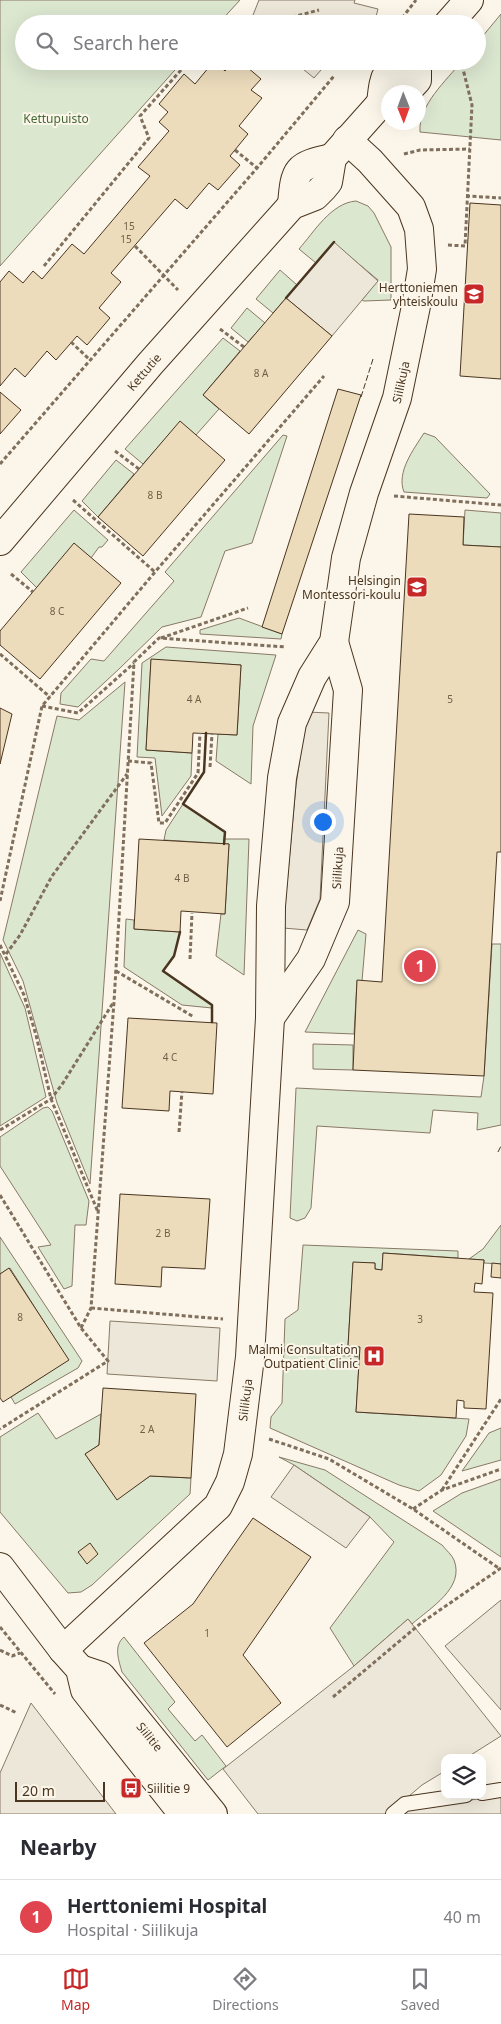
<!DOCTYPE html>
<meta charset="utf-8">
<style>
:root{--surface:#fff;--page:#f2f2f3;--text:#2b2b33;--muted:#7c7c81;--line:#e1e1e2;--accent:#c62828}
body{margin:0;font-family:"Noto Sans",sans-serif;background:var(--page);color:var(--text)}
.controls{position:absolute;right:15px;bottom:15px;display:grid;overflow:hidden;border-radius:10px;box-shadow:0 5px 20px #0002}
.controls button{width:45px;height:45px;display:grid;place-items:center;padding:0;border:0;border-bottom:1px solid var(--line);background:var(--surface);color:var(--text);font:25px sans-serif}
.compass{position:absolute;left:381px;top:85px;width:45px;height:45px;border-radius:50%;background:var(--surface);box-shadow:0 5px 20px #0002;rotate:179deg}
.scale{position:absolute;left:15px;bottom:12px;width:90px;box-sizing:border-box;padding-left:5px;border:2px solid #4a3520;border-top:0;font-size:14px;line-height:18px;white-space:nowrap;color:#4a3520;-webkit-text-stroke:4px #fbf6e9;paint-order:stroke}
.you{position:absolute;left:322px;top:821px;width:18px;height:18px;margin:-12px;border:4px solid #fff;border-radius:50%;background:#1a73e8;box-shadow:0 0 0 8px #1a73e833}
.badge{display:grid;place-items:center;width:32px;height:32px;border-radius:50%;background:var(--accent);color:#fff;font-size:16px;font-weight:700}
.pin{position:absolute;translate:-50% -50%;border:2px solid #fff;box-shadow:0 1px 5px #0006}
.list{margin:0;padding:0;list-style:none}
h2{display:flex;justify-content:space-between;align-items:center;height:65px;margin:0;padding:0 20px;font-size:21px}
h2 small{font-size:16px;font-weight:400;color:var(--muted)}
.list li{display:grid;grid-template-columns:32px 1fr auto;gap:15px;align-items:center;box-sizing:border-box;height:75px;padding:0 20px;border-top:1px solid var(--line)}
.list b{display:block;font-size:19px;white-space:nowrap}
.list p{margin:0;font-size:16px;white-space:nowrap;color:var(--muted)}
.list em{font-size:16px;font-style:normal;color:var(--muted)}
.icon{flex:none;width:28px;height:28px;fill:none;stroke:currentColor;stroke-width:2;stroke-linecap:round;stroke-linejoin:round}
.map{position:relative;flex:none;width:501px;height:1814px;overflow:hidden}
.search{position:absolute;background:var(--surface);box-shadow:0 5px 20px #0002;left:15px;right:15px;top:15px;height:55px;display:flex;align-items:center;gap:12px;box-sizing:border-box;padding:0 18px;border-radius:28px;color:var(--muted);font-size:19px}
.sheet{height:140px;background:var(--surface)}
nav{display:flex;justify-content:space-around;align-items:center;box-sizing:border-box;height:70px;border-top:1px solid var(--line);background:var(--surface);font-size:14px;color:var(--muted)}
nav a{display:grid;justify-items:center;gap:2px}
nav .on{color:var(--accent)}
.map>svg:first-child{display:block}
.green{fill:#dce7d0;stroke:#887966}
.parking{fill:#ede7d9;stroke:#887966}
.building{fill:#ecdcbc;stroke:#4a3520}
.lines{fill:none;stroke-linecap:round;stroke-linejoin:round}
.service-casing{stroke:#4a3520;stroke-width:16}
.minor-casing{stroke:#4a3520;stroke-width:30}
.tertiary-casing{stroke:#4a3520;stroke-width:30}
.path{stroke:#7f6f5c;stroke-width:3;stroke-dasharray:4 2.5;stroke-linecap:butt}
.service{stroke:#fbf6e9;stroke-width:14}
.minor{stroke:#fbf6e9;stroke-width:28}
.tertiary{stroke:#fbf6e9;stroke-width:28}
.fence{stroke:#4a3520;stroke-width:1;stroke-dasharray:6 2.5;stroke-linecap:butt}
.wall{stroke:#4a3520;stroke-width:2.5}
.labels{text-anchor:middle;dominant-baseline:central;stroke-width:4;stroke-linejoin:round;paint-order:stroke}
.number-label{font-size:10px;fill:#725f47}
.park-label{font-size:12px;fill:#436837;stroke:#fbf6e9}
.poi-label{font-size:12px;fill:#4a3520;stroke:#fbf6e9;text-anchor:end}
.street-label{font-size:12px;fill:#4a3520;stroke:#fbf6e9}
</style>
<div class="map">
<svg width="501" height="1814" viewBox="0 0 501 1814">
<rect width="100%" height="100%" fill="#fbf6e9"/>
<!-- green -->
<g class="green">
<path d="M0 0H240L218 24H24V61H183L0 266Z"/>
<path d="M501 14V140L420 132C418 105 447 80 462 61H477V43Z"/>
<path d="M356 201 368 206 374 213 391 247V300L364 301 362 300 378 280 334 243 316 263 299 249C314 232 331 203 356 201Z"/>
<path d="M280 270 297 285 273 313 256 299Z"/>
<path d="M247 308 265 323 248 342 231 328Z"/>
<path d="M223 338 240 351 203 395 219 409 196 435 180 422 143 464 125 449Z"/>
<path d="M424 433 435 437 490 494 487 498 404 492C396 472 414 449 424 433Z"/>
<path d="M283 435 287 436 252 543 225 551 201 617 162 627 119 669 78 707 60 704 61 693 91 659 104 661 174 581 165 572Z"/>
<path d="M116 460 134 474 98 517 82 501Z"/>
<path d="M74 510 108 540 102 547H99L91 558 74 544 37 588 21 572Z"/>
<path d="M465 510 501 513V547L463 545Z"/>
<path d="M239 618 282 634 281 639 200 634V630Z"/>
<path d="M166 647 276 655 253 726 251 784 216 761 218 734 237 735 241 665 151 660 146 750 192 753 191 776 162 816 155 758 137 757 142 663Z"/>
<path d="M125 682 90 1184 57 1103 23 981 3 940 57 716 79 720Z"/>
<path d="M183 804 225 832 224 839H249L244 975 216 956 221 914H225L229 844 164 840 166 830Z"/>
<path d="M126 919 134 920V929L180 932 174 956 163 971 212 1005V1008L182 1005 124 967Z"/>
<path d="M358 930 366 934 362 981H357L354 1034 305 1032Z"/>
<path d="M492 944H501V1125L477 1130 478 1113 433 1110 430 1133 317 1126 311 1208 305 1218 297 1221 290 1218 296 1088 481 1097 484 1076Z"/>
<path d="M0 953 25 1008 46 1097 0 1126Z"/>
<path d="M313 1044 353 1045V1070L313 1069Z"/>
<path d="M48 1107 52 1111 89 1201 86 1225H75L72 1286 64 1289 38 1247 51 1245 0 1166V1137L43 1108Z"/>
<path d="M501 1225V1264L484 1263V1260L469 1259 483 1249Z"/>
<path d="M0 1237 82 1361 78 1368 15 1404 11 1397 68 1360 10 1268 0 1274Z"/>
<path d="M303 1245 458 1251V1258L383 1253 382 1270 375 1269V1263H353L348 1346 360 1347 356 1412 469 1419 466 1436 441 1475 419 1491 399 1485 270 1428 271 1417 282 1403 285 1319 298 1310Z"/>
<path d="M38 1413 56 1439 101 1414 99 1445 85 1454 117 1499 150 1476 191 1478 190 1494 92 1585 81 1592 68 1593 0 1512V1437Z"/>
<path d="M501 1428V1460L462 1471 489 1433Z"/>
<path d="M279 1457 325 1470 442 1545C446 1550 452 1555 454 1560 465 1588 430 1608 412 1624L408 1619 354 1666 330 1628 394 1542 370 1517 294 1465Z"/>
<path d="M501 1479V1557L433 1511 462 1493Z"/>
<path d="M124 1637 175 1702 168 1709 195 1741 202 1735 226 1766 208 1780 122 1672C119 1661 113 1646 124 1637Z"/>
</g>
<!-- parking -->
<g class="parking">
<path d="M259 0H355L354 3 378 9 374 24H261L251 20Z"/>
<path d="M293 61H329L314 78Z"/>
<path d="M334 242 378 281 332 336 286 298Z"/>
<path d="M307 712 329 713 320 899 307 930 283 928 296 785Z"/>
<path d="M110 1321 220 1328 217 1381 107 1374Z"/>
<path d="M294 1465 370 1517 346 1548 271 1497Z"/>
<path d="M501 1600V1710L445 1646Z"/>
<path d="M408 1619 501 1736 466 1758H445V1771L422 1785 388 1814H258L223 1769 354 1666Z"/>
<path d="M31 1703 116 1814H0V1773Z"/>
<path d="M501 1796V1814H402L410 1808Z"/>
</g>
<!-- building -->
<g class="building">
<path d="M214 61 225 71 234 61H240L261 79 251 90 262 98 239 126 248 134 230 156 240 165 218 190 209 183 187 209 175 199 111 273 121 282 99 308 110 318 87 345 77 336 56 360 47 351 25 377 15 368 0 386V282L9 271 23 283 33 271 42 279 72 244 84 254 150 176 138 167 169 131 159 122 168 112 159 104 184 74 195 84Z"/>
<path d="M470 203 501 205V379L460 376Z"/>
<path d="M286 298 332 336 249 434 203 395Z"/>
<path d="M338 389 361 395 282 634 262 627Z"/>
<path d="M0 392 21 410 0 434Z"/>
<path d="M180 421 225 460 143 556 98 517Z"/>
<path d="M409 514 464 517 463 545 501 547V852H497L484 1076 353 1070 357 980 382 982Z"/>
<path d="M74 543 121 583 40 679 0 645V631Z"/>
<path d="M151 659 241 665 237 735 193 733 192 753 146 750Z"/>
<path d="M0 708 12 714 0 764Z"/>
<path d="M139 839 229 844 225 914 181 911 180 932 134 929Z"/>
<path d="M128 1018 217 1023 213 1094 170 1091 169 1111 122 1108Z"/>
<path d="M120 1194 210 1199 205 1269 162 1267 161 1287 115 1284Z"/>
<path d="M383 1253 484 1260 482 1284 475 1283 474 1292 493 1293 486 1409 464 1408V1401L457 1400 456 1418 356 1412 360 1347 348 1346 353 1262 375 1263V1269L382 1270Z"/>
<path d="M492 1263 501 1264V1278L491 1277Z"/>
<path d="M9 1268 69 1360 3 1402 0 1398V1274Z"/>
<path d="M103 1388 196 1394 191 1478 150 1476 117 1500 85 1454 99 1445Z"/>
<path d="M253 1518 311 1557 243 1655 281 1703 227 1747 144 1643 193 1604Z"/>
<path d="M90 1543 98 1554 87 1564 78 1552Z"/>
</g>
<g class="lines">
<!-- service casing -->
<g class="service-casing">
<g id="service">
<path d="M482 1793 501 1790"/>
<path d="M393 1814 405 1804 466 1795"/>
</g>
</g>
<!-- minor casing -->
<g class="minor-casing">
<g id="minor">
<path id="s1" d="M270 1018 311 959 335 902 348 690 334 642"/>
<path id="s2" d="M63 1650 218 1506 230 1482 238 1454 250 1357 270 1018 271 906 282 778 292 723 312 677 334 642 346 558 364 493 397 398 416 306 422 269 419 229 411 207 370 161 347 140"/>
</g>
</g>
<!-- tertiary casing -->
<g class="tertiary-casing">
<g id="tertiary">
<path d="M448 24 469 0"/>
<path d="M406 92 417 80V61"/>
<path d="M381 103C384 80 383 67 409 61"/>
<path d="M292 205C295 168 296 166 332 158"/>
<path id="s3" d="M0 541 150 364 292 205 315 196 323 188 328 182 332 158 381 103 388 100"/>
<path d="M0 1567 63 1650 80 1669 85 1690 183 1814"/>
<path id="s4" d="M80 1669 101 1676 213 1814"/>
</g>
</g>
<!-- path -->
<g class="path">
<path d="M402 18 416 0"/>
<path d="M267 24 319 10"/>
<path d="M235 150 257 168"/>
<path d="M404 154 420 150 470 149"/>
<path d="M466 196 501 198"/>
<path d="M448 245 465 246 472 105 461 61"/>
<path d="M135 246 178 290"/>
<path d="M44 266 149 138 140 116 189 61"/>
<path d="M220 329 244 347"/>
<path d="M71 342 90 360"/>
<path d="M115 451 139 469"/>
<path d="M0 464 257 168 334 76"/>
<path d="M394 496 501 505"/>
<path d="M73 500 155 572"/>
<path d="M11 574 33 592"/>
<path d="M161 638 248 608"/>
<path d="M0 654 50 697"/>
<path d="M42 706 78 713 134 663"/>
<path d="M128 761 151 763 159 823H165L198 773 200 733"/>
<path d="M210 767 212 734"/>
<path d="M0 901 42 706 155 572 324 376"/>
<path d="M0 945 24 995 36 1035 51 1099 98 1212"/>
<path d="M6 954 20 935 52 876 127 774"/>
<path d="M190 959 192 913"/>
<path d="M116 971 194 1017"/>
<path d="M0 1130 51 1099 63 1083 113 1003"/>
<path d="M179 1132 182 1091"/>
<path d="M0 1195 81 1328 108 1361 0 1429"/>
<path d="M91 1308 223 1319"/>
<path d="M81 1328 91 1308 114 1002 134 662 159 638 286 647"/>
<path d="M283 1350 359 1356"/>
<path d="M269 1439 329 1459 413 1509 500 1569"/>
<path d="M442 1490 501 1399"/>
<path d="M413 1509 442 1490 501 1469"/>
<path d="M0 1627 55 1694"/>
<path d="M0 1650 12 1656 20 1653"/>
<path d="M333 1697 421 1623 501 1568"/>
<path d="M0 1705 17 1713"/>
</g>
<!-- service -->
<use href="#service" class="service"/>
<!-- minor -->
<use href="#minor" class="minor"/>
<!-- tertiary -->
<use href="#tertiary" class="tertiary"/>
<!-- fence -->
<g class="fence">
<path d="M361 397 373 359"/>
<path d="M498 1152 501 1146"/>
</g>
<!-- wall -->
<g class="wall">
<path d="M286 298 334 242"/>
<path d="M206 733 204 772 183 804 225 832 224 844"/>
<path d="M180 932 174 956 163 971 212 1005V1022"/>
</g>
</g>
<!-- icons -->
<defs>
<g id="school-square" transform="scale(1.125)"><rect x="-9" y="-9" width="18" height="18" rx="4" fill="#c62828" stroke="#fbf6e9"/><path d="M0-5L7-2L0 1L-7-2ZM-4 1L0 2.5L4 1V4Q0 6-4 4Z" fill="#fff"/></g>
<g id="hospital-square" transform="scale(1.125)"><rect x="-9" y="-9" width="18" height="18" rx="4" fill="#c62828" stroke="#fbf6e9"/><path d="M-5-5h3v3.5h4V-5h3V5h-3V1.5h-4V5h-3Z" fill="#fff"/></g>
<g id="bus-square" transform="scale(1.125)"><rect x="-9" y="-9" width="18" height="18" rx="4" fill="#c62828" stroke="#fbf6e9"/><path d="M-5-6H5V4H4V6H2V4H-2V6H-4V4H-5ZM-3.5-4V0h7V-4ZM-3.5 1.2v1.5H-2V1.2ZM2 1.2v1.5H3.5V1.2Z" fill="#fff"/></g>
</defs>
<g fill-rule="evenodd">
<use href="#school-square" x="474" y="294"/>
<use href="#school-square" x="417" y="587"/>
<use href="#hospital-square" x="374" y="1356"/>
<use href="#bus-square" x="131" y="1788"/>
</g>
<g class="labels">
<!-- number labels -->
<g class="number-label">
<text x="129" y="226">15</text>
<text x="126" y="239">15</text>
<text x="261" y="373">8 A</text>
<text x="155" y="495">8 B</text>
<text x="57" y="611">8 C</text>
<text x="194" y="699">4 A</text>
<text x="450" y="699">5</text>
<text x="182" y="878">4 B</text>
<text x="170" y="1057">4 C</text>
<text x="163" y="1233">2 B</text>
<text x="20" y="1317">8</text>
<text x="420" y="1319">3</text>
<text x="147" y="1429">2 A</text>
<text x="207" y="1633">1</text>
</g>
<!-- park labels -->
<g class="park-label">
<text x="56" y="118">Kettupuisto</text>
</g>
<!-- poi labels -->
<g class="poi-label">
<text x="458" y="287">Herttoniemen<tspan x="458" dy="14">yhteiskoulu</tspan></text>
<text x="401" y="580">Helsingin<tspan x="401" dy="14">Montessori-koulu</tspan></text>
<text x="358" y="1349">Malmi Consultation<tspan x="358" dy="14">Outpatient Clinic</tspan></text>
<text x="147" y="1788" text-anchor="start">Siilitie 9</text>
</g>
<!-- street labels -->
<g class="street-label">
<text stroke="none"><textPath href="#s3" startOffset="222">Kettutie</textPath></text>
<text stroke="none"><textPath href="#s2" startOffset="1362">Siilikuja</textPath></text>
<text stroke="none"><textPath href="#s1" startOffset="168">Siilikuja</textPath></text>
<text stroke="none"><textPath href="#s2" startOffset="322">Siilikuja</textPath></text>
<text stroke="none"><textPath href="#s4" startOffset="100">Siilitie</textPath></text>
</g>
</g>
</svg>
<div class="controls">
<button><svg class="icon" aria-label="layers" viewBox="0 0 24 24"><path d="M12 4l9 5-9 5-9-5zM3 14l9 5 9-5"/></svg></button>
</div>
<svg class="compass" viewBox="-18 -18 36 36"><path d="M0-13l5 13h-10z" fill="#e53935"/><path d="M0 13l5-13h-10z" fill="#7c7c81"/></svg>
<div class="scale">20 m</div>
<div class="you"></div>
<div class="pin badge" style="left:420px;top:966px;background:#e0444e">1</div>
<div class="search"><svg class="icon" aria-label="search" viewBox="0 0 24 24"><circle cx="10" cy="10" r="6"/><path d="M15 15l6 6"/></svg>Search here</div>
</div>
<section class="sheet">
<h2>Nearby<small></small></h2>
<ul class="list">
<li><span class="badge" style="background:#e0444e">1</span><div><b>Herttoniemi Hospital</b><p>Hospital · Siilikuja</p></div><em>40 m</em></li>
</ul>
</section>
<nav>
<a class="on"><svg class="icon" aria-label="map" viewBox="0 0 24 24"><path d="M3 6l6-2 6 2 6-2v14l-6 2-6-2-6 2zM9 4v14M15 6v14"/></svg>Map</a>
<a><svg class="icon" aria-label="directions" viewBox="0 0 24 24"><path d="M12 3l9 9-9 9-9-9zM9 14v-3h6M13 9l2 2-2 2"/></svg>Directions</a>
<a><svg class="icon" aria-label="saved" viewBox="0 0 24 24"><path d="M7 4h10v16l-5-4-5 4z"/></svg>Saved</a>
</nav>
